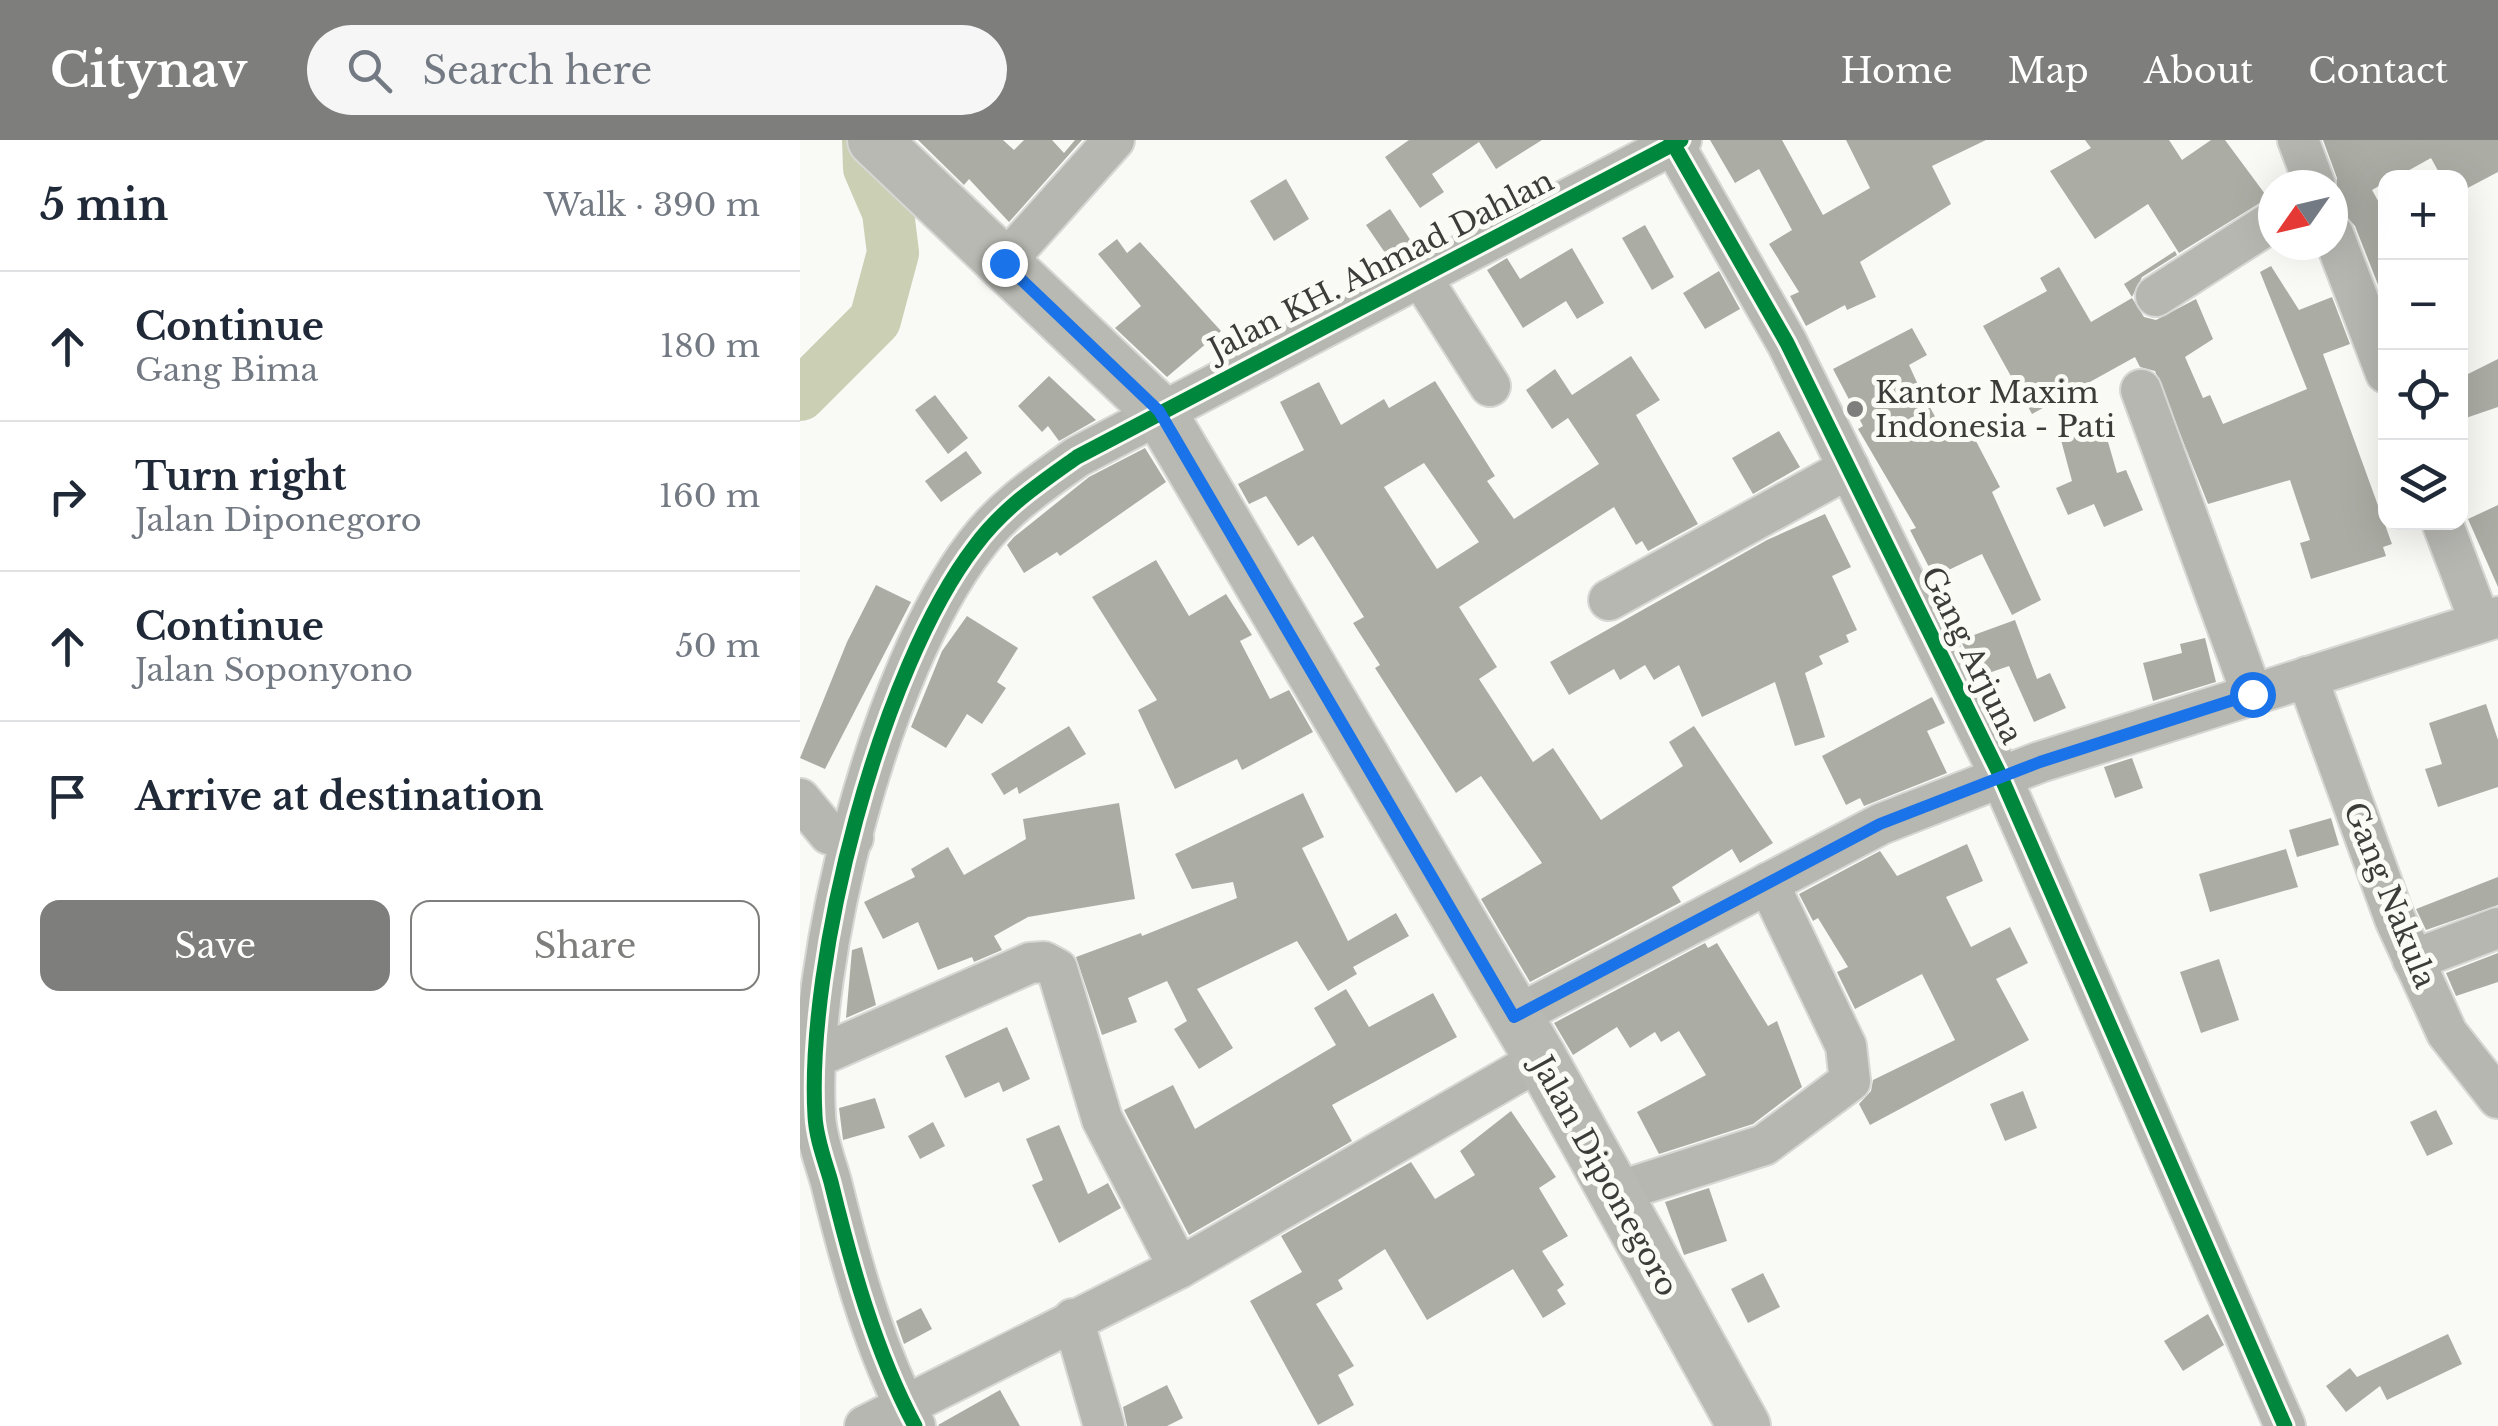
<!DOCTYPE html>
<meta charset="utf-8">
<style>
:root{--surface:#fff;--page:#f6f6f7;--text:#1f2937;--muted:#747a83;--line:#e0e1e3;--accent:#7e7e7c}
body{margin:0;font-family:"Libre Baskerville",serif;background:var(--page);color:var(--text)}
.controls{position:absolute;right:30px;top:30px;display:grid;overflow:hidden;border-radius:20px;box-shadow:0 10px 40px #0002}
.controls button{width:90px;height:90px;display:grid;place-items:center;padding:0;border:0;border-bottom:2px solid var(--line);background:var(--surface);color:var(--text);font:50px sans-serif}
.compass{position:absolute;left:1458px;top:30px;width:90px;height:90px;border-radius:50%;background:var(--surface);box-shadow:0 10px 40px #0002;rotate:236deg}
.stop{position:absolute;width:30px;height:30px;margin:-22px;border:8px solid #1a73e8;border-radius:50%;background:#fff}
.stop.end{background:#1a73e8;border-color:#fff;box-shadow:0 2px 10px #0008}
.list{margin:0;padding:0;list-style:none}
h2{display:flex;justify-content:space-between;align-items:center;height:130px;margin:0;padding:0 40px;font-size:42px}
h2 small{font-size:32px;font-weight:400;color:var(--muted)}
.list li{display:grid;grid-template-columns:65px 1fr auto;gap:30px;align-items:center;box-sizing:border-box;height:150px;padding:0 40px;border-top:2px solid var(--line)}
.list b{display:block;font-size:38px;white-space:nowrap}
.list p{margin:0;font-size:32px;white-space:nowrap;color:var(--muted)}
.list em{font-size:32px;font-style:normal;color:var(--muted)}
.actions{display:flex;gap:20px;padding:30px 40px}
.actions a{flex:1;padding:22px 0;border:2px solid var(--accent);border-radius:20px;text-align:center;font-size:35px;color:var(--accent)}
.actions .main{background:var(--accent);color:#fff}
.icon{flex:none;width:55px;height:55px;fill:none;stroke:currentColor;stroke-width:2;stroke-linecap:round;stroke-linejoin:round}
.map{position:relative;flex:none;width:1698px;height:1286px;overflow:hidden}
header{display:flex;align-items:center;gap:60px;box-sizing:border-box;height:140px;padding:0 50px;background:var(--accent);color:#fff}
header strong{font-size:48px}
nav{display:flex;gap:55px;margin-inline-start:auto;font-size:35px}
.search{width:700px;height:90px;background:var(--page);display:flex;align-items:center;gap:25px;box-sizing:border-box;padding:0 35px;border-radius:55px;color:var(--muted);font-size:38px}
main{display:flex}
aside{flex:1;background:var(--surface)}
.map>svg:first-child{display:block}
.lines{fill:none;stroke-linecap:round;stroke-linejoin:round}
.river{stroke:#cbd0b4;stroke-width:52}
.building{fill:#abada5;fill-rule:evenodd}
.minor-casing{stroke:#d7d7d5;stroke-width:44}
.major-casing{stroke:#d7d7d5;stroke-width:56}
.minor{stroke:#b6b7b1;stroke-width:40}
.major{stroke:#b8b9b2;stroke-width:52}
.cycleway-casing{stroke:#fafbf5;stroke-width:21}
.cycleway{stroke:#00873e;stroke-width:15}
.route{stroke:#1a73e8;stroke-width:12}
.poi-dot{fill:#7e7e7c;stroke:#fafbf5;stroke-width:4}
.labels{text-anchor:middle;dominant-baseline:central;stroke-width:10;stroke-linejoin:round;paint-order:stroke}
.street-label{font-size:30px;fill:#3c3c3a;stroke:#fafbf5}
.poi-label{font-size:30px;fill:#3c3c3a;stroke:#fafbf5;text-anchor:start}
</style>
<header>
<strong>Citynav</strong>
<div class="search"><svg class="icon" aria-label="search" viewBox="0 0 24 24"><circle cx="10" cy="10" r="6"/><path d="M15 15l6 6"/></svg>Search here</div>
<nav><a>Home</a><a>Map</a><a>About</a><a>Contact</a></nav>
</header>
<main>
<aside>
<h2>5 min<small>Walk · 390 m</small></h2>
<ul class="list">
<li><svg class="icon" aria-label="ahead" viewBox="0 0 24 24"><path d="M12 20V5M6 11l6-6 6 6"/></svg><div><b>Continue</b><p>Gang Bima</p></div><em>180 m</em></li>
<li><svg class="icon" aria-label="right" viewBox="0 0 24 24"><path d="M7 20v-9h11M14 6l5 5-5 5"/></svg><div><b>Turn right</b><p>Jalan Diponegoro</p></div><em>160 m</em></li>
<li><svg class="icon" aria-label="ahead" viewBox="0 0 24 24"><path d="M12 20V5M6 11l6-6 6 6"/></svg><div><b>Continue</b><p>Jalan Soponyono</p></div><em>50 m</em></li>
<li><svg class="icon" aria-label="arrive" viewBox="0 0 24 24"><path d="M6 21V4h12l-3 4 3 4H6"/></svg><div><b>Arrive at destination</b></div></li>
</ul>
<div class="actions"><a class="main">Save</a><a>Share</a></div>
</aside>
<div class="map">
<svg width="1698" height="1286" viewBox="0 0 1698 1286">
<rect width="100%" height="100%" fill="#f9faf6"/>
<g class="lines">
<!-- river -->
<path class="river" d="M0 255 75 180 93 113 88 72 69 28 68 0"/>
</g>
<!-- building -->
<g class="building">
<path d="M118 0H203L214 10 224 0H252L264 13 275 0H282L209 82 169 39 164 45Z"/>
<path d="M609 0H742L696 29 679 2 632 34 644 52 620 68 585 17Z"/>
<path d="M910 0H982L1023 75 1070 48 1046 0H1186L1132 26 1151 64 1060 122 1076 157 1047 170 1045 165 1006 186 990 156 999 152 969 104 992 90 959 29 935 43Z"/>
<path d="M1285 0H1369L1382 20 1411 0H1425L1468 58 1379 113 1348 64 1295 99 1250 31 1291 8Z"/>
<path d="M1523 0H1698V32L1660 52V38H1642L1631 18 1595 38H1586V42L1572 50 1586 75V165L1555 86 1533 62 1537 38Z"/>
<path d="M486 39 509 79 474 101 450 61Z"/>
<path d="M590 69 613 104 590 120 566 85Z"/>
<path d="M845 85 874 137 852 150 822 98Z"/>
<path d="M317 99 327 113 340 102 421 191 367 237 315 188 341 166 298 114Z"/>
<path d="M772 108 804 163 777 179 766 161 723 188 687 130 707 118 720 139Z"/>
<path d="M1375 111 1377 115 1342 137 1332 157 1324 144Z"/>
<path d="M1471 126 1499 170 1532 157 1550 204 1523 214 1592 404 1583 407 1586 416 1511 439 1500 403 1510 400 1490 340 1408 364 1355 231 1340 227 1335 217 1232 274 1183 186 1247 151 1240 138 1259 127 1291 182 1332 158 1344 177 1356 180 1396 159 1413 199 1385 217 1403 258 1410 255 1423 284 1507 249 1460 132Z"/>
<path d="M919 131 940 169 905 189 883 153Z"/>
<path d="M1112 188 1127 215 1109 225 1120 249 1144 293 1166 282 1200 347 1192 352 1241 460 1212 475 1182 414 1134 437 1110 390 1116 388 1058 289 1063 286 1033 229Z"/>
<path d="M831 216 860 260 836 275 898 384 848 411 842 401 836 405 814 367 659 467 697 527 679 539 733 622 753 608 801 680 883 626 869 602 894 586 973 703 940 723 932 709 872 747 881 762 730 842 681 759 742 723 681 636 656 653 575 528 580 525 553 483 564 477 513 396 498 406 466 356 449 364 438 344 504 310 480 262 519 242 541 285 584 259 589 268 635 241 695 336 687 341 714 379 799 324 768 278 752 289 726 250 755 229 772 255ZM624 323 679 402 637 429 584 347Z"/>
<path d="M1698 219V267L1660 280V238Z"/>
<path d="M249 236 296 280 259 301 248 286 242 292 218 266Z"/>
<path d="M135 255 168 298 148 314 115 270Z"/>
<path d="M1304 288 1317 333 1326 330 1343 370 1304 387 1294 364 1268 375 1256 348 1272 341 1261 300Z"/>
<path d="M979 291 1000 327 953 354 932 318Z"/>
<path d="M345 308 366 342 260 416 257 412 224 433 207 405 214 397 289 337Z"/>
<path d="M166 311 182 333 141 362 125 341Z"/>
<path d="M1698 365V447L1668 379Z"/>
<path d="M1025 374 1051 427 1032 436 1057 490 1046 495 1049 502 1019 516 1023 524 1005 533 1025 597 995 606 975 542 902 577 879 525 854 540 845 525 820 540 814 529 769 555 750 522 967 400Z"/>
<path d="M356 420 389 476 426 454 452 495 440 501 470 559 489 550 513 592 442 630 437 619 375 649 338 570 357 560 292 457Z"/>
<path d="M76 445 111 462 25 629 0 618 47 502Z"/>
<path d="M167 476 218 508 197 542 206 548 182 584 167 574 146 608 111 587 142 511Z"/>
<path d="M1215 480 1237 539 1250 533 1266 568 1234 582 1209 526 1180 536 1160 500Z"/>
<path d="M1405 498 1416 542 1353 561 1343 523 1382 513 1380 504Z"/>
<path d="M1132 557 1145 583 1127 591 1147 633 1064 666 1060 658 1046 665 1022 616Z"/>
<path d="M1686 564 1698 600V647L1638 667 1625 629 1642 624 1629 583Z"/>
<path d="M269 586 286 614 219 654 217 647 204 655 191 634Z"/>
<path d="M1332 618 1343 648 1315 658 1304 627Z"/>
<path d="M503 653 524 697 502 708 548 801 596 773 609 796 553 827 557 834 528 851 497 801 397 849 433 908 399 929 374 889 387 881 367 841 328 858 337 882 302 895 276 817 341 793 342 796 437 758 433 742 392 749 375 714Z"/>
<path d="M319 663 335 759 228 777 194 796 202 810 174 822 172 817 138 830 118 782 83 799 64 762 115 737 111 729 148 707 164 735 226 699 223 679Z"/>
<path d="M1531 678 1539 705 1497 717 1489 690Z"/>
<path d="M1167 704 1183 741 1146 757 1171 807 1210 787 1228 823 1196 839 1229 900 1070 985 1059 964 1071 951 1073 940 1155 900 1122 834 1055 869 1037 832 1048 827 1018 778 1013 781 999 754 1080 711 1097 736Z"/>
<path d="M1486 709 1498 747 1410 772 1399 734Z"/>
<path d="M1698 737V765L1626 790 1616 769Z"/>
<path d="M905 803 908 808 917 803 968 886 977 881 1002 947 953 984 859 1014 837 972 906 935 879 891 861 902 855 892 830 908 817 887 773 915 754 883Z"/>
<path d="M62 807 76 865 46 878 52 810Z"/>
<path d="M1698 813V842L1656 856 1646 833Z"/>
<path d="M1419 819 1439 880 1401 893 1380 832Z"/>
<path d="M546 849 569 887 633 853 657 897 532 965 552 1001 389 1095 324 970 373 945 395 989 536 905 514 868Z"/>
<path d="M207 887 230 939 203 952 199 942 165 958 145 916Z"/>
<path d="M1223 951 1237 988 1205 1001 1190 964Z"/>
<path d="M75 958 85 988 43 1000 39 968Z"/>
<path d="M1636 970 1653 1004 1627 1016 1610 982Z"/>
<path d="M711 971 756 1037 739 1048 768 1096 742 1111 764 1145 757 1150 766 1164 743 1178 713 1129 627 1180 585 1109 538 1140 543 1149 516 1164 554 1226 538 1235 554 1265 518 1285 450 1161 502 1132 481 1096 611 1022 635 1059 675 1035 660 1011Z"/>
<path d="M133 982 145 1006 120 1019 108 996Z"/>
<path d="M259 985 288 1054 308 1043 321 1068 259 1103 232 1045 243 1040 226 999Z"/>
<path d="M909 1048 927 1101 884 1115 865 1062Z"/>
<path d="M963 1133 980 1167 948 1183 931 1149Z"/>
<path d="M121 1168 132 1189 104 1204 96 1181Z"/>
<path d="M1408 1174 1424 1205 1383 1231 1364 1201Z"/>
<path d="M1648 1194 1662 1224 1587 1260 1580 1246 1546 1272 1526 1246 1550 1228 1557 1237Z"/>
<path d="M367 1245 383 1278 367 1286H327L323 1267Z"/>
<path d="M200 1250 220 1286H139L138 1285Z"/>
</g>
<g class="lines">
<!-- minor casing -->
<g class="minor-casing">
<g id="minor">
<path d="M871 0 987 203 1201 637 1485 1286"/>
<path d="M1498 0 1515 45"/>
<path d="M1533 94 1586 233"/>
<path d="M204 123 314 0"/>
<path d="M620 136 690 246"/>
<path d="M1356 156 1473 81"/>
<path d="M1341 250 1452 554"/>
<path d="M1642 382 1680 482"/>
<path d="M809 460 1049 328"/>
<path d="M1507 537 1595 779 1647 893 1698 958"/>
<path d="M0 659 29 694 53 698"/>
<path d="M1613 820 1698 788"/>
<path d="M714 877 1081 684 1240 622 1698 477"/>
<path d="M14 918 230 823 244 822 257 829 302 979 379 1128"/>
<path d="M814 1053 964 1005 1050 941 1046 906 968 743"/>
<path d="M273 1179 304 1286"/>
<path d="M65 1286 379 1128 741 919"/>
<path d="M115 1286C75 1211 51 1124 31 1042 25 1021 16 998 15 976 6 821 80 530 175 406 203 368 239 344 277 317L881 0"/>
</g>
</g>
<!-- major casing -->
<g class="major-casing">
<path id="major" d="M74 0 359 271 741 919 944 1286"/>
</g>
<!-- minor -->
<use href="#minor" class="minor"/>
<!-- major -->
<use href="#major" class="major"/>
<!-- cycleway casing -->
<g class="cycleway-casing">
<g id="cycleway">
<path d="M871 0 987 203 1201 637 1485 1286"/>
<path d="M115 1286C75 1211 51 1124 31 1042 25 1021 16 998 15 976 6 821 80 530 175 406 203 368 239 344 277 317L881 0"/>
</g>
</g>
<!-- cycleway -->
<use href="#cycleway" class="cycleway"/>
</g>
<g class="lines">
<!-- route -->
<path class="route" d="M204 123 359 271 714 877 1080 684 1240 622 1452 554"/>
</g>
<!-- markers -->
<circle class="poi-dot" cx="1055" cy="269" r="10"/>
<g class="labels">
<!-- street labels -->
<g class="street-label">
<text transform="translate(581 125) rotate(-27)">Jalan KH. Ahmad Dahlan</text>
<text transform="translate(1172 515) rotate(64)">Gang Arjuna</text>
<text transform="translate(1590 755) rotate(68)">Gang Nakula</text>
<text transform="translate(805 1036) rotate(61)">Jalan Diponegoro</text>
</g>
<!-- poi labels -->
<g class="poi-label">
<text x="1075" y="252">Kantor Maxim<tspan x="1075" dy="34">Indonesia - Pati</tspan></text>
</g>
</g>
</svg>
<div class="controls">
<button>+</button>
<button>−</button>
<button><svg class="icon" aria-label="locate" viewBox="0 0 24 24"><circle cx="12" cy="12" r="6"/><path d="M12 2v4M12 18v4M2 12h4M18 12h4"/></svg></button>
<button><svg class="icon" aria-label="layers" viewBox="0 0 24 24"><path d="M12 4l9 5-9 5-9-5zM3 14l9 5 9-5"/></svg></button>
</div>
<svg class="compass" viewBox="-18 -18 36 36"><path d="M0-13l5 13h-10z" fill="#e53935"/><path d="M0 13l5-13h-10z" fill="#747a83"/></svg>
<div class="stop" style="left:1452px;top:554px"></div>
<div class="stop end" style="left:204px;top:123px"></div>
</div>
</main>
